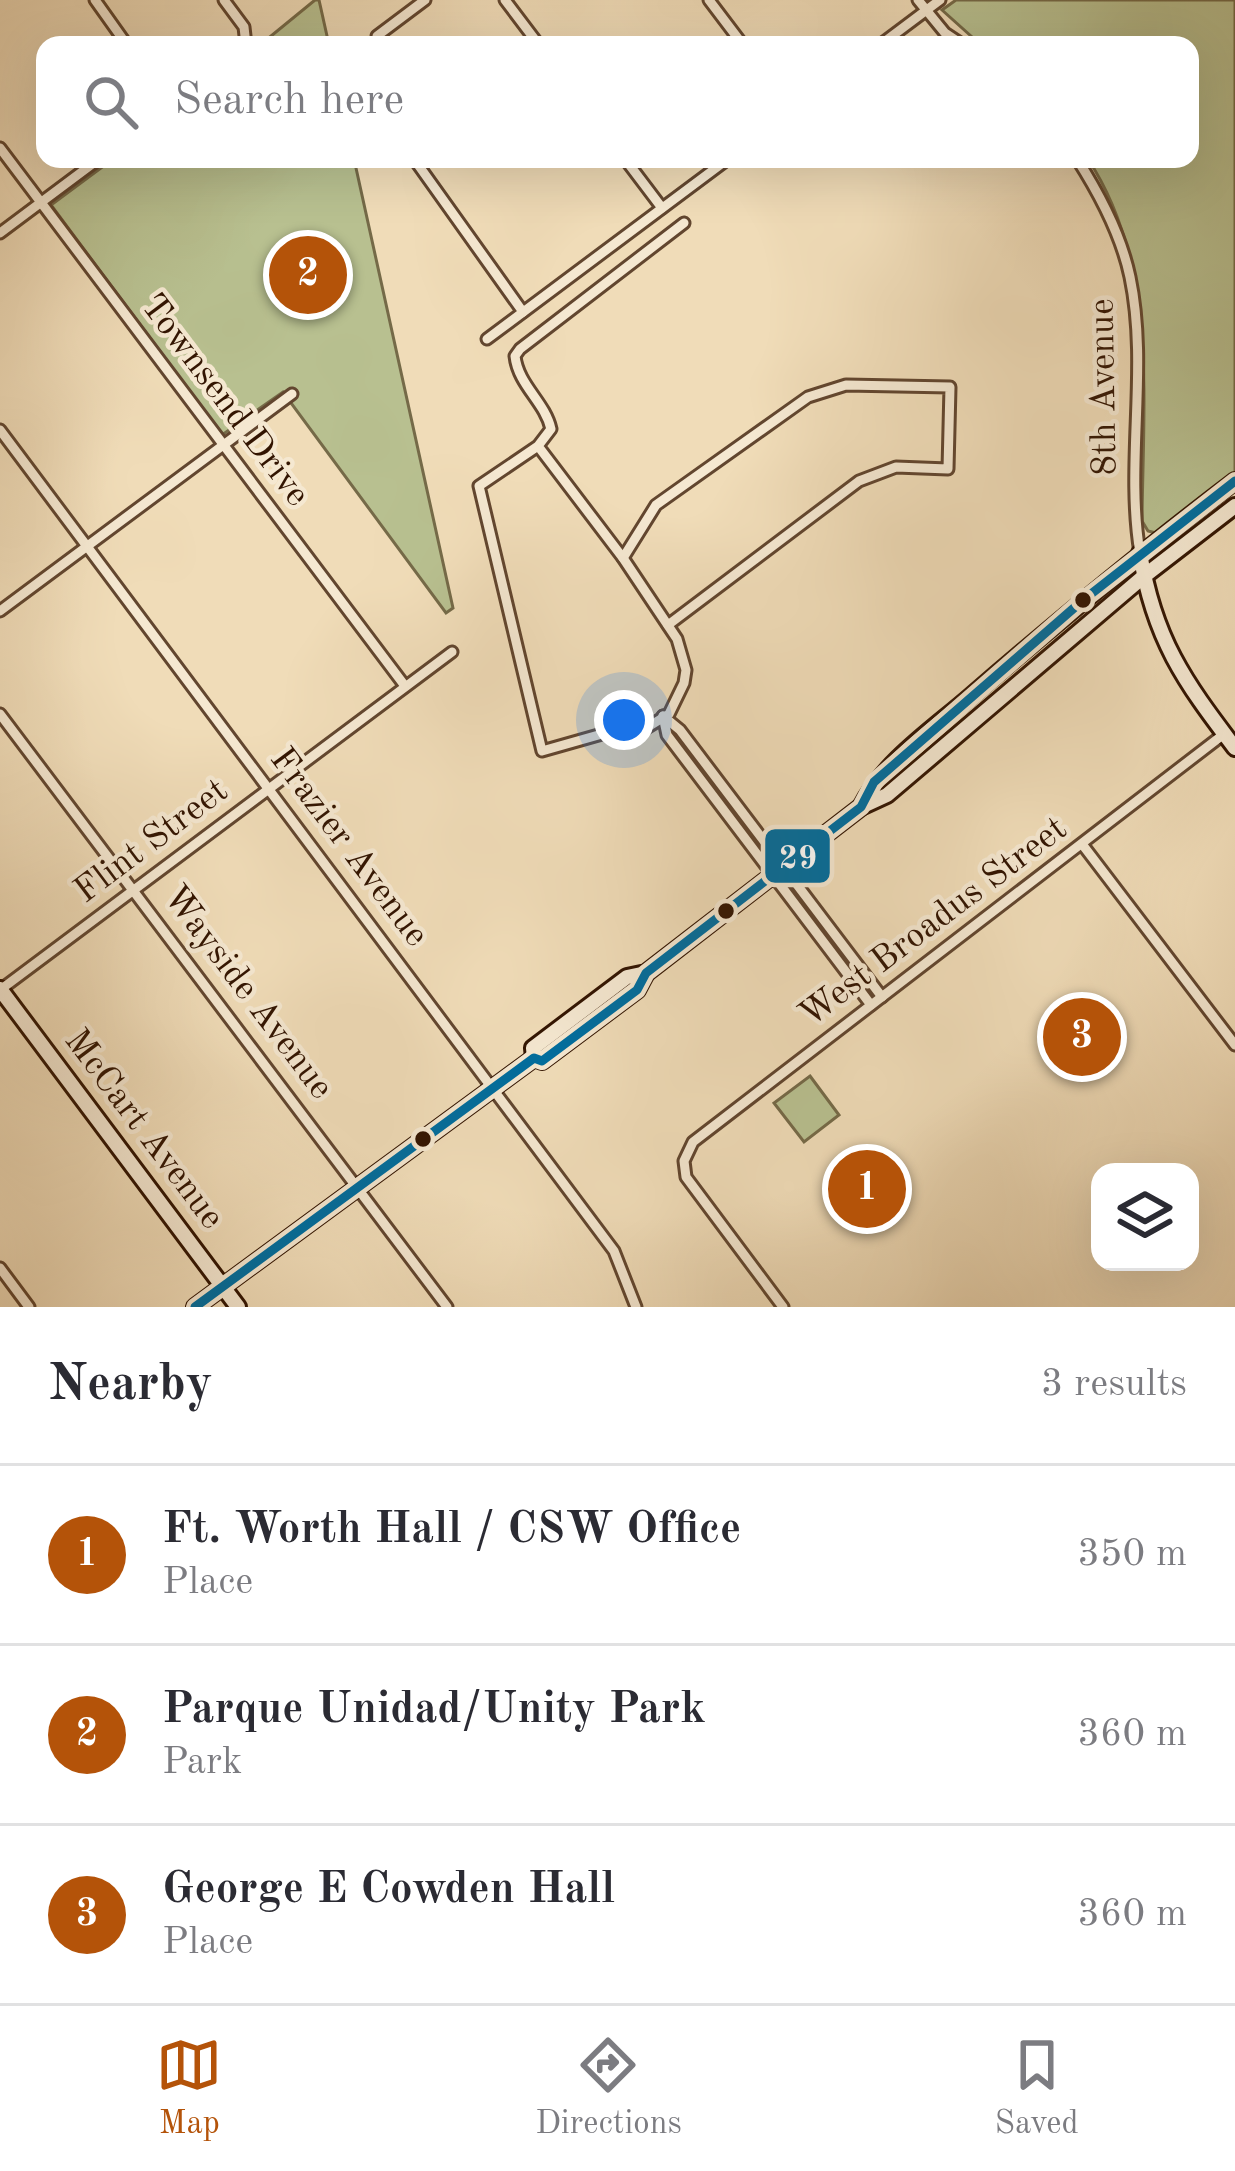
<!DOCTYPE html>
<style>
:root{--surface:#fff;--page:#f7f7f7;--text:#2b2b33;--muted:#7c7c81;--line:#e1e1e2;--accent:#b45309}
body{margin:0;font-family:"Old Standard TT",serif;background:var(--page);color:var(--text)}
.controls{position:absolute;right:36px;bottom:36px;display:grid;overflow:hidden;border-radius:24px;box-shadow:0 12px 48px #0002}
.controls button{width:108px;height:108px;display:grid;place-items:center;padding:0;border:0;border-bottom:3px solid var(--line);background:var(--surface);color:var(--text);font:60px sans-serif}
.you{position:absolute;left:624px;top:720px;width:42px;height:42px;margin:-30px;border:9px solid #fff;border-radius:50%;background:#1a73e8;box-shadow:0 0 0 18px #1a73e833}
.badge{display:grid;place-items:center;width:78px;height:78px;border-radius:50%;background:var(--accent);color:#fff;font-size:39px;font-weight:700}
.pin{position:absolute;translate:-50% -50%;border:6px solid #fff;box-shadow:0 3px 12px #0006}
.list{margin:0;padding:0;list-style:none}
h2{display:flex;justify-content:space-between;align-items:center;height:156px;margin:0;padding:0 48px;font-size:51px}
h2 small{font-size:39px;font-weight:400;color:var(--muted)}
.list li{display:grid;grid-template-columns:78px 1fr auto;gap:36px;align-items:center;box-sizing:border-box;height:180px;padding:0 48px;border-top:3px solid var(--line)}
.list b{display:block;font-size:45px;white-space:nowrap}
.list p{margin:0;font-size:39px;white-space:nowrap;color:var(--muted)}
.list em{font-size:39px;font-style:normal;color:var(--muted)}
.icon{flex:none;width:66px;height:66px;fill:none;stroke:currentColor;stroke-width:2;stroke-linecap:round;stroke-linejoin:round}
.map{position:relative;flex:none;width:1235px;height:1307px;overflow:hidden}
.search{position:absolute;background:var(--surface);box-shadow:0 12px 48px #0002;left:36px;right:36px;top:36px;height:132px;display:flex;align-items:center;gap:30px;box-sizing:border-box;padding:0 42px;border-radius:24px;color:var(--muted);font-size:45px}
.sheet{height:696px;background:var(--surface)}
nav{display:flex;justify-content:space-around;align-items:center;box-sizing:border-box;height:168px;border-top:3px solid var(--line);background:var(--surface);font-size:33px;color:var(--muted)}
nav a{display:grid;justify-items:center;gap:6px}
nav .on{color:var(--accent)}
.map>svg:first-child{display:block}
.green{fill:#b8c090;stroke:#756a48;stroke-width:3}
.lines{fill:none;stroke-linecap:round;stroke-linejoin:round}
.minor-casing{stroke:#62462f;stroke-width:15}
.secondary-casing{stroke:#321401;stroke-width:20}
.minor{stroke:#f5e8d1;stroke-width:9}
.secondary{stroke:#f5e8d1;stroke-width:14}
.bus-1-casing{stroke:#f5e8d1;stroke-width:18}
.bus-1{stroke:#006d9e;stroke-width:9}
.bus-dot{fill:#321401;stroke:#f5e8d1;stroke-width:4.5}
.labels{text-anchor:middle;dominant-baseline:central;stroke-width:9;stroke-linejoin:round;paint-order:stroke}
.street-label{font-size:36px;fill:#321401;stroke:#f5e8d1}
.line-badge{stroke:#f5e8d1;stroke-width:4.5}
.badge-label{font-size:33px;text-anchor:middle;font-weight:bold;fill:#fff}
</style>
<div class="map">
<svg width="1235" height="1307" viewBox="0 0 1235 1307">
<rect width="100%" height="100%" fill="#f0dcb8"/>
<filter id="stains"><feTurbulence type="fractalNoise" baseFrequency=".00167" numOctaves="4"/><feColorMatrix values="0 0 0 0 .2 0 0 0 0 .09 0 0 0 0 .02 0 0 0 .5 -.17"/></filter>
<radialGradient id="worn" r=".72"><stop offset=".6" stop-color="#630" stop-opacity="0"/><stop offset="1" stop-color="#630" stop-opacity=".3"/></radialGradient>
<!-- green -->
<g class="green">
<path d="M315 0H319L329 45H260Z"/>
<path d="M956 0H1235V473L1156 533 1148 531 1142 521C1143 399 1158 266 1088 159H1190V45H981L942 10Z"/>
<path d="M113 159H354L453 608 446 613 283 392 222 435 51 205Z"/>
<path d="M810 1076 839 1115 804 1142 774 1103Z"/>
</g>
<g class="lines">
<!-- minor casing -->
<g class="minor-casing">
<g id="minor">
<path d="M95 0 127 45"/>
<path d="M224 0 244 27 246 45"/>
<path d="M505 0 539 45"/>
<path d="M709 0 743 45"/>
<path d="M918 0 945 33 963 45"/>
<path d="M377 45V36L425 0"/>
<path d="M880 45 940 0"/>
<path d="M0 148 405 686"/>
<path d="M414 159 523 312"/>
<path d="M625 159 662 208"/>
<path d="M1077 159C1100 195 1121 234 1130 277 1149 368 1125 462 1140 553"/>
<path d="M0 233 99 159"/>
<path d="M487 339 728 159"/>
<path d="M0 430 614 1251 636 1307"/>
<path d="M538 446 623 558 677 639 686 670 684 683 669 714 638 733 602 734 542 751 479 486 538 446 551 429C545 402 518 385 515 356L520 349 684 223"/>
<path d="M623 558 656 505 808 397 846 385 950 387 948 469 896 467 859 481 668 625"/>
<path d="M0 611 292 394"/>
<path d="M0 714 447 1307"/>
<path d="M663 716 667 735 871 1005"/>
<path d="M663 716 680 730 882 997"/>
<path d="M1082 844 1235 1045"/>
<path d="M0 990 452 652"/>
<path d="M0 1268 29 1307"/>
<path d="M783 1307 686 1177 684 1161 693 1142 1224 734"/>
</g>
</g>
<!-- secondary casing -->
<g class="secondary-casing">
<g id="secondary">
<path d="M1140 553C1154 639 1184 681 1235 748"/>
<path d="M861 807C884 762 932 730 970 697 1057 622 1144 550 1235 481"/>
<path d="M0 989 238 1307"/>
<path d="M534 1058 533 1048 627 977 646 973 861 807 887 795 1143 577 1235 506"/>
<path d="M195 1307 534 1058 542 1061 637 990 646 973"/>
</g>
</g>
<!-- minor -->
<use href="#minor" class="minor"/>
<!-- secondary -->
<use href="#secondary" class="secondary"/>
<!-- bus-1 casing -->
<g class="bus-1-casing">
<path id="bus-1" d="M195 1307 534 1058 542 1061 637 990 646 973 861 807 874 782 1082 601 1235 481"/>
</g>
<!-- bus-1 -->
<use href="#bus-1" class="bus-1"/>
</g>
<!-- markers -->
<g class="bus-dot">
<circle cx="1083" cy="600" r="10"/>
<circle cx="726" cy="911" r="10"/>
<circle cx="423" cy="1139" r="10"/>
</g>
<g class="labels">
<!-- street labels -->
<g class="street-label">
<text transform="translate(1105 387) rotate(-91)">8th Avenue</text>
<text transform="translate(224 401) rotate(53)">Townsend Drive</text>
<text transform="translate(152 842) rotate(-37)">Flint Street</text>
<text transform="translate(348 848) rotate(53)">Frazier Avenue</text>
<text transform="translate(934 923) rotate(-37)">West Broadus Street</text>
<text transform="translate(247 993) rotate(53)">Wayside Avenue</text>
<text transform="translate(143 1130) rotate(53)">McCart Avenue</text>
</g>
</g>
<rect class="line-badge" x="763" y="827" width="69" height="58" rx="12" fill="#006d9e"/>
<g class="badge-label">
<text x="798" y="868">29</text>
</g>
<rect width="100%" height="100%" filter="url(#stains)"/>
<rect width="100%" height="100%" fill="url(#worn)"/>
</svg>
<div class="controls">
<button><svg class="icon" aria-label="layers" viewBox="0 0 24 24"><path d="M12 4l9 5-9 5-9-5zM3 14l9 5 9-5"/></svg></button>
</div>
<div class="you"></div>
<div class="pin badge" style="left:867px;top:1189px">1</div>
<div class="pin badge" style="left:308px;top:275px">2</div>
<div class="pin badge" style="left:1082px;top:1037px">3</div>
<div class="search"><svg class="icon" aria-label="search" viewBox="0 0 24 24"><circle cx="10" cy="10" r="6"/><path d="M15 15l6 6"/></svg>Search here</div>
</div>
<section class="sheet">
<h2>Nearby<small>3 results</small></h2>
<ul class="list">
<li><span class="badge">1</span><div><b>Ft. Worth Hall / CSW Office</b><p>Place</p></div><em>350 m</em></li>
<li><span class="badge">2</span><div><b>Parque Unidad/Unity Park</b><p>Park</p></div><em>360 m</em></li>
<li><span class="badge">3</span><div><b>George E Cowden Hall</b><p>Place</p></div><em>360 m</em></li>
</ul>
</section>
<nav>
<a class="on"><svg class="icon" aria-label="map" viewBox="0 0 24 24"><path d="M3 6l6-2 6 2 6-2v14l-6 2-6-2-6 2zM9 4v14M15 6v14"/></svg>Map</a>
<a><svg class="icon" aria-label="directions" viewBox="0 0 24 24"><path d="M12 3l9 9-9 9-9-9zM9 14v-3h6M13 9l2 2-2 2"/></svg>Directions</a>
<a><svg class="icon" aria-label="saved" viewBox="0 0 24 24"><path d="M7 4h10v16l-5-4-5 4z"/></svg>Saved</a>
</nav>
